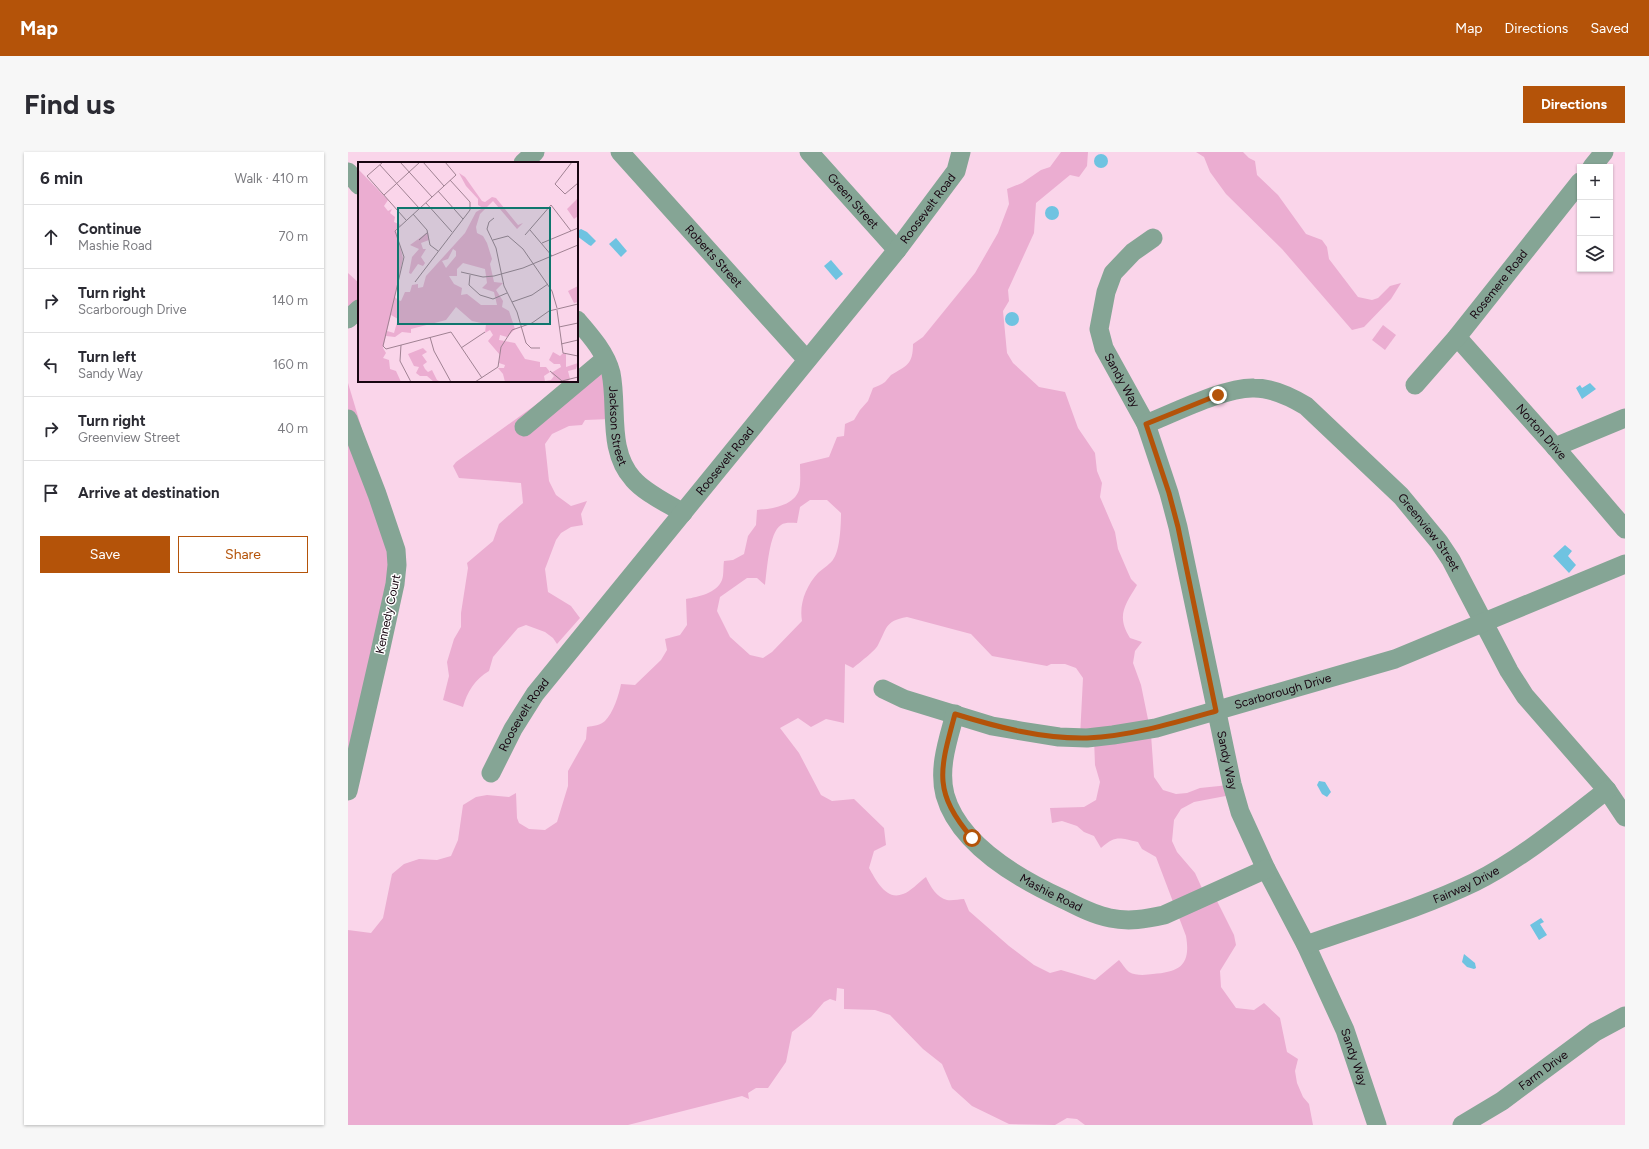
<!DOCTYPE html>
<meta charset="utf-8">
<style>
:root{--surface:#fff;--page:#f7f7f7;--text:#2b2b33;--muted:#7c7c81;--line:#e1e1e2;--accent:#b45309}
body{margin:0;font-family:Figtree,sans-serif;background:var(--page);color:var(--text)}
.controls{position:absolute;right:12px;top:12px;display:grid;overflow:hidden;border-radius:0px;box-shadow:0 1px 3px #0004}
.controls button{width:36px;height:36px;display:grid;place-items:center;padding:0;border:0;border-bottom:1px solid var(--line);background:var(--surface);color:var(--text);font:20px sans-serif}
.stop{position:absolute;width:12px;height:12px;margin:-9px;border:3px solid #b45309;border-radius:50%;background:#fff}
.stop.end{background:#b45309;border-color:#fff;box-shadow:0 1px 4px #0008}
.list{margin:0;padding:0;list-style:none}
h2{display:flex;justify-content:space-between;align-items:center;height:52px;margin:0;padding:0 16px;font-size:17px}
h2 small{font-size:13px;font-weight:400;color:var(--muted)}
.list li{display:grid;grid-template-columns:26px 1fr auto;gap:12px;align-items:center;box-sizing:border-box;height:64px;padding:0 16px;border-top:1px solid var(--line)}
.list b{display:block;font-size:15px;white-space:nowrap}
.list p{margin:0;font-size:13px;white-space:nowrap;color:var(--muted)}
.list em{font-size:13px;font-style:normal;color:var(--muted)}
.actions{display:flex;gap:8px;padding:12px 16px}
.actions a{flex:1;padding:9px 0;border:1px solid var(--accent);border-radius:0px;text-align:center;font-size:14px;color:var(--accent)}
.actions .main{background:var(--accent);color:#fff}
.icon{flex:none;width:22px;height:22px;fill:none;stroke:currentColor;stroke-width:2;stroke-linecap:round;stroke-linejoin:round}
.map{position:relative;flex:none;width:1277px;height:973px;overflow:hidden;border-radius:0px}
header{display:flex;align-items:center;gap:24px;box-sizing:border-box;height:56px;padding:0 20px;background:var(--accent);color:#fff}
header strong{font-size:19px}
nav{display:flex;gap:22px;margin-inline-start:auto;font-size:14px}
.intro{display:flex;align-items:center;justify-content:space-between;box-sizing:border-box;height:96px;padding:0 24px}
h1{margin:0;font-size:28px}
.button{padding:10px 18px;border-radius:0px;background:var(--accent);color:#fff;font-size:14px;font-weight:700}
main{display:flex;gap:24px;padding:0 24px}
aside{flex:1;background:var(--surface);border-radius:0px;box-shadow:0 1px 3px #0004}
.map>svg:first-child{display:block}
.green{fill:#ebadd1;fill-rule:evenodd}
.water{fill:#6fc3e1}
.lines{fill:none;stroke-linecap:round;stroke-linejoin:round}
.minor{stroke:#85a595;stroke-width:19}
.route{stroke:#b45309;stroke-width:5}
.labels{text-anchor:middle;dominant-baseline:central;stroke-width:3;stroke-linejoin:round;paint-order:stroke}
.street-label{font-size:12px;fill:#180511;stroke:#fff}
.inset-road{fill:none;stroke:#a08293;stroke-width:1}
.view{fill:#0f766e;fill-opacity:0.15;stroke:#0f766e;stroke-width:2}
.inset-edge{fill:none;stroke:#180511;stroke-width:2}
</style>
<header>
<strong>Map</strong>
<nav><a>Map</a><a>Directions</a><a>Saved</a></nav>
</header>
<div class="intro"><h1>Find us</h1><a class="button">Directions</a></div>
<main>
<aside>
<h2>6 min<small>Walk · 410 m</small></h2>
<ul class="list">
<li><svg class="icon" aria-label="ahead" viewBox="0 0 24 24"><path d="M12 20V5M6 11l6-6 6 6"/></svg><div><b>Continue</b><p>Mashie Road</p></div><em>70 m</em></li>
<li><svg class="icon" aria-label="right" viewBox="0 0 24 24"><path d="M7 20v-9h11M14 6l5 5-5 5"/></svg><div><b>Turn right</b><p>Scarborough Drive</p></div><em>140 m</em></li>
<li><svg class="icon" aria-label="left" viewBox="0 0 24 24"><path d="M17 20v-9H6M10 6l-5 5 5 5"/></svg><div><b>Turn left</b><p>Sandy Way</p></div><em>160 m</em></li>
<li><svg class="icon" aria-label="right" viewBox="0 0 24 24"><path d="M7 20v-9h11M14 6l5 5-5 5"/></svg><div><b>Turn right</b><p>Greenview Street</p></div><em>40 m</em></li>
<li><svg class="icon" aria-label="arrive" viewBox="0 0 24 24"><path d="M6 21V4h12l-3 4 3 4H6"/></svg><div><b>Arrive at destination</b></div></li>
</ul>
<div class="actions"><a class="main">Save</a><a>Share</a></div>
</aside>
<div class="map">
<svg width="1277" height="973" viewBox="0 0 1277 973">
<rect width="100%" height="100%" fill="#fad5ea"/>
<!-- green -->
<g class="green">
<path d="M713 0H740L739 14 731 25 722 23 688 51 686 81 660 138 661 149 655 159 659 201 665 211 691 235 717 240 730 276 747 301 749 319 754 331 752 345 767 380 770 397 783 427 789 433C777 453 768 464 782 486L794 490 787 499 785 511 793 533 803 582 806 625 815 638 828 642 839 641 852 636 881 633 883 643 846 650 833 657 826 668 824 689 829 700 847 721 858 745H867L886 783 888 793 872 819 873 835 888 856 906 858 916 851 932 866 939 900 950 907 947 919 949 931 955 945 961 952 965 973H737L729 967 719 966 707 973 661 972 624 954 604 936 594 912 575 897 542 863 527 858 496 857V837L489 836 488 849 482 847 476 850 463 865 444 880 438 910 420 936H408L400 941 401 947 394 944 280 973H0V778L23 781 35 766 44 722 56 712 71 707 89 708 103 704 110 688 115 653 128 645 139 643 161 645 168 641 169 666 171 671 181 677 197 678 209 670 220 634V619L238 587 239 575C245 574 253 573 257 569 265 561 271 543 273 532L287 533 313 508 319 498 317 487 332 483 339 473 338 447C350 445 369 441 374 428 376 423 375 415 376 409L385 408 396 402 400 384 408 373 409 358C423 357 446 354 451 338 453 331 452 320 452 312L481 305 489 285 496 284 497 272 506 268 512 258 520 249 525 236C529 234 533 233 537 230 539 228 541 225 543 223 558 214 565 213 565 192L575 185 627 121 650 81 661 52 659 37 674 31 693 18 702 15ZM462 348H479L493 361C493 372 492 397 486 406 483 412 475 416 470 421 458 434 451 452 454 469L424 500 415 506 402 503 382 485 369 459 372 445 399 426H409L417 433C419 419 421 380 433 373 437 370 444 371 449 371L452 355ZM559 465 623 482 644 504 699 514 703 512H717L728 516 735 526 732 585 746 586 747 613 752 630 748 648 736 655 702 656 704 671 714 669 729 674 736 680 746 684 753 696C768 683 771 686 790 690L794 697 808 705 838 784C843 813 832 820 805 822 798 823 788 824 781 820 777 817 774 811 771 808L747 828 713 818 702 821 686 813 661 794 621 759 616 747C611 747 604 749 599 748 589 746 582 734 578 725 571 730 562 740 555 742 538 749 528 728 521 716L526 699 538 693 536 676 506 647 484 649 473 643 451 601 432 576 450 566 463 575 478 567 496 571 497 512 505 516C510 512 528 498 530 493 539 477 536 469 559 465Z"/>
<path d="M848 0H895L901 6 907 9 909 23 930 43 958 82 974 88 979 95 981 107 1010 145 1024 148 1030 146 1042 134 1053 131 1043 147 1016 175 1004 178 934 97 878 42 862 20 856 5Z"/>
<path d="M0 121 11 131V163L0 173Z"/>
<path d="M1035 173 1048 183 1037 198 1024 188Z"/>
<path d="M253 206 262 267 237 268 234 273 221 274 204 282 197 292 201 329 208 343 223 354 239 349 233 362 235 373 223 375 213 381 208 388 197 417 200 440 223 454 232 466 209 492 205 486 197 480 178 473 170 476 145 505 141 519C127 527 119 540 115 555L95 548 101 524 99 510 106 487 113 475V461L120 416 119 411 145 389 151 372 175 351 173 331 111 326 105 314 108 310Z"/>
<path d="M0 231 25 314 44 420 0 619Z"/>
</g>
<!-- water -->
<g class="water">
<circle cx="753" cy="9" r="7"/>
<circle cx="704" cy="61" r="7"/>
<path d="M233 77 239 80 248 89 243 94 241 93 229 84V79Z"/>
<path d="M268 86 279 99 273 105 261 92Z"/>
<path d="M483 108 495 122 488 128 476 114Z"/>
<circle cx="664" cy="167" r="7"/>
<path d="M1242 231 1248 237 1234 247 1228 236 1232 233 1234 236Z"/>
<path d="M1217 393 1224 399 1220 404 1228 413 1221 421 1205 404Z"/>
<path d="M971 629 977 630 983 640 979 645 974 642 969 633Z"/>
<path d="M1193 766 1196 770 1192 772 1199 783 1191 788 1182 773Z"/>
<path d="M1116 802 1127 811 1128 816 1126 817 1119 815 1114 810Z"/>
</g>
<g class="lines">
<!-- minor -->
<g class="minor">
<path id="s1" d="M272 0 459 208"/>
<path id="s2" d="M461 0 549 98"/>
<path d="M175 11 187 0"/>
<path d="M1244 15 1256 0"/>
<path d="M0 20 11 33"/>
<path id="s3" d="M805 86 785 100 765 121 758 140 751 177 756 196 798 272 821 341 830 375 884 632 892 660 918 717 958 793 997 878 1029 973"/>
<path d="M0 167 11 157"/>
<path id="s4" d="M229 168C242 183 258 201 263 221 270 256 259 298 285 327 297 341 319 351 335 361"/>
<path id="s5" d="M1109 185 1207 295 1277 377"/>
<path id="s6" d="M1067 233 1109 185 1232 30"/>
<path d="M0 267 29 342 48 398 49 413 47 432 32 500 0 639"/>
<path id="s7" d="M798 272C826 261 877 235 906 236 925 236 943 245 958 254L1053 344 1091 390 1103 408 1161 519 1177 544 1259 638 1277 665"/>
<path d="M176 275 257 207"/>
<path d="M1207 295 1277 266"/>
<path id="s8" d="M535 537 556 547 644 574 673 579 711 585 739 586 765 583 808 576 1047 507 1277 412"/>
<path id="s9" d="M607 562C600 588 590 616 597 643 611 693 673 728 717 748 731 755 746 763 762 766 781 770 798 767 816 763L918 717"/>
<path id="s10" d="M143 621 165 577 187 542 549 98 608 19 613 0"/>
<path id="s11" d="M958 793C1014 773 1073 756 1127 730 1175 706 1217 670 1259 638"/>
<path id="s12" d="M1114 973 1154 949 1247 880 1277 864"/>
</g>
</g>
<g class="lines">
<!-- route -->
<path class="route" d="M624 686C584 639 592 618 607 562 649 575 694 587 739 586 783 584 826 571 868 559L830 375 821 341 798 272 870 243"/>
</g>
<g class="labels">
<!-- street labels -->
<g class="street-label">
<text stroke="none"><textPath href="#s2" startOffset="66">Green Street</textPath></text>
<text stroke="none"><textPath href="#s10" startOffset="715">Roosevelt Road</textPath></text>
<text stroke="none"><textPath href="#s1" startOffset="140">Roberts Street</textPath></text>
<text stroke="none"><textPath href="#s6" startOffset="131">Rosemere Road</textPath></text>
<text stroke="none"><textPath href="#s3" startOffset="168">Sandy Way</textPath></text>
<text stroke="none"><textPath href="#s4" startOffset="117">Jackson Street</textPath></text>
<text stroke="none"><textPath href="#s5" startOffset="127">Norton Drive</textPath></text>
<text stroke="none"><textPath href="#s10" startOffset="391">Roosevelt Road</textPath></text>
<text stroke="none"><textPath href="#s7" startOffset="347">Greenview Street</textPath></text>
<text transform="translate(40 462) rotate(-78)">Kennedy Court</text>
<text stroke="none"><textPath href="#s8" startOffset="413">Scarborough Drive</textPath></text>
<text stroke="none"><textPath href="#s10" startOffset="67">Roosevelt Road</textPath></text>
<text stroke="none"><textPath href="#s3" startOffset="564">Sandy Way</textPath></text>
<text stroke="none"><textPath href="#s11" startOffset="171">Fairway Drive</textPath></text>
<text stroke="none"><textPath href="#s9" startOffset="231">Mashie Road</textPath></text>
<text stroke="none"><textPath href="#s3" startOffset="888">Sandy Way</textPath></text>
<text stroke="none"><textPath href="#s12" startOffset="98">Farm Drive</textPath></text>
</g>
</g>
<!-- overview -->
<g transform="translate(10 10)">
<rect width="220" height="220" fill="#fad5ea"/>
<path d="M0 7 30 38 26 44 30 49 34 47 32 51 37 55 36 60 43 63 38 68 45 96 37 135 40 138 43 139 47 130H52L54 123 60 122V126L65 125 68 114 107 71 118 50 125 46 120 43V37L108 24 101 11 107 15 124 39 127 40 134 35 138 36 160 63 165 61 159 67 135 39 122 52 118 65 119 71 125 74 129 81 134 97 132 102 136 120 145 121 138 128 145 139 144 145 151 149 157 167 149 175 142 173 141 178 157 181 167 197 182 200V205H188L192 210 186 214 187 219 193 218 196 214 193 211 203 205 202 202H196L191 198 195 190 202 194 205 191 208 192V205L220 201 218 207 210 209 212 217 209 220H147L145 212 140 206H146L147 203 141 201 142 193 130 179 135 173 132 168 127 171 128 162 114 159 98 145 88 158 53 167V171L44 170 37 175 28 174 25 186 28 191 25 196 31 198 32 207 38 209 43 220H0ZM95 87 98 89V94L88 106 84 99 90 97ZM105 101 127 107 129 121 124 126 136 130 139 143H123L109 132 103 133 104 126 96 122 91 114H99V107ZM33 153 40 157 36 171 29 169ZM220 36V54L216 57 209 47ZM70 70 71 78 63 81 65 87H68L63 95 67 101 65 104 60 102 53 112 51 111 54 95 61 87 52 83ZM220 124V140L216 141 210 129ZM65 186 69 190 64 193 69 200 65 203 67 207 70 210 74 208 79 218 83 220H76L69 214H62L58 211 61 205 56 204 50 192Z" fill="#ebadd1" fill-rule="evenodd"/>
<path class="inset-road" d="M25 0 9 14 48 58M42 0 74 35M65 0 86 24M87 0 98 13 37 69 46 95 25 184 28 187 93 170 124 216M214 0 197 22 207 32 220 21M22 3 61 46M80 29 105 57M26 33 62 0M68 41 94 70M55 52 69 68 72 83 80 89M136 56 131 60 129 67 138 86 146 124 159 150 168 181 173 186H182M172 68 194 94M167 73 193 43 213 69M61 78 70 70M135 78 150 74 165 87 194 129 199 146M184 81 220 66M103 110 125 115 136 114 165 106 220 83M112 113 111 123 122 133 135 137 149 131M57 120 112 48V40L92 18M154 140 174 133 190 122M199 148 205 191 220 194M201 165 220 161M72 175 76 189 93 220M203 182 220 178M43 183 42 199 53 220M103 186 127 170M192 209 204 219 220 215M117 220 140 205 143 185 154 168 174 161 191 149 220 142"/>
<path class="view" d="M40 46H192V162H40Z"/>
<rect width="220" height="220" class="inset-edge"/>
</g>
</svg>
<div class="controls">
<button>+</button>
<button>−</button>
<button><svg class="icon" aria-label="layers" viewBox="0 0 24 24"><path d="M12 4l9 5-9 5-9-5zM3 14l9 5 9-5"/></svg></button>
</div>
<div class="stop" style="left:624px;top:686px"></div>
<div class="stop end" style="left:870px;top:243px"></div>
</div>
</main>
